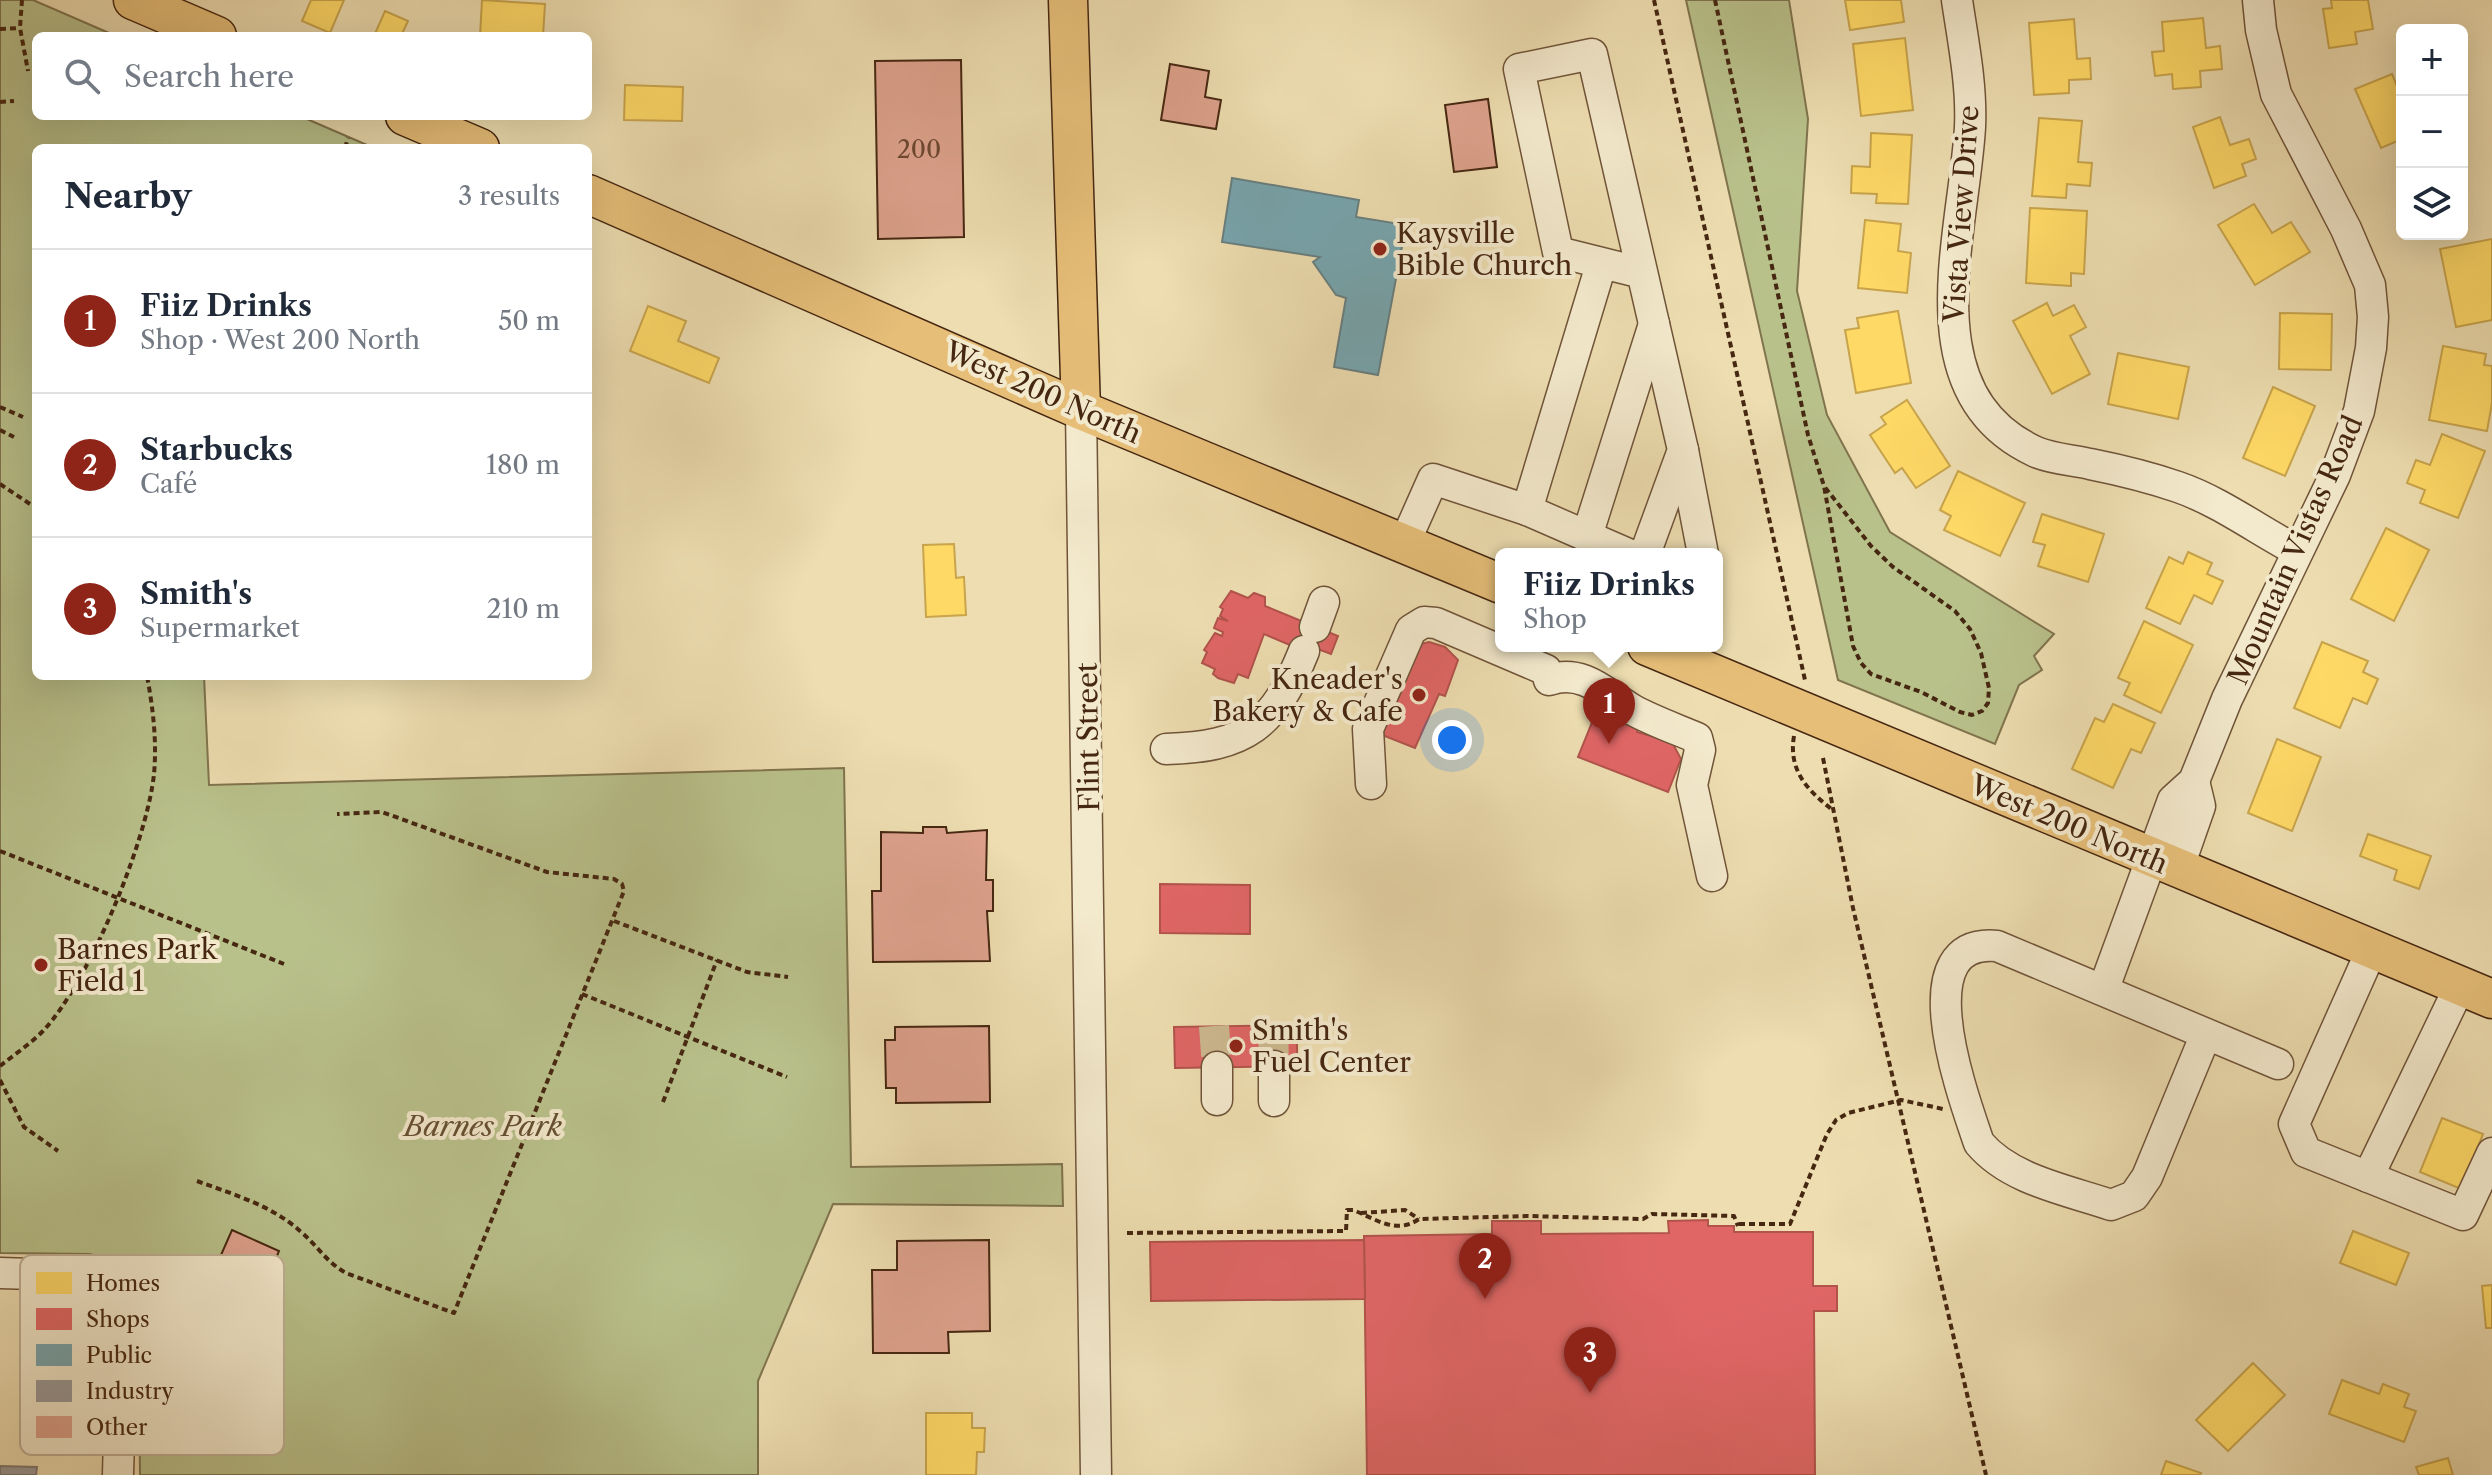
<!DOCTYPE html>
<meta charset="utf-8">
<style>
:root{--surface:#fff;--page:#f2f2f3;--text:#1f2937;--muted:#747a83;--line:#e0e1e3;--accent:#8f2418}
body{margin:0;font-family:"Libre Caslon Text",serif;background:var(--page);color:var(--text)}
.controls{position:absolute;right:24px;top:24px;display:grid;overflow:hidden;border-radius:12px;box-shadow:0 8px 32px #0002}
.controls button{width:72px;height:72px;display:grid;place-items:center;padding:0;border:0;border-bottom:2px solid var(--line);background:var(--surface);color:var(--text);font:40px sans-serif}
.you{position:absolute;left:1452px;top:740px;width:28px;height:28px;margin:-20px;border:6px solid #fff;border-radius:50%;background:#1a73e8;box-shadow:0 0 0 12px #1a73e833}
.badge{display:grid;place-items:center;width:52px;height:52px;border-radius:50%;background:var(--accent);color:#fff;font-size:26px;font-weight:700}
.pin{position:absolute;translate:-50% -66px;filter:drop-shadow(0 2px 4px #0008)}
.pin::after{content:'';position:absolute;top:42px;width:28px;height:24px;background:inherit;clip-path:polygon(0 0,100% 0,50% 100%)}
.popup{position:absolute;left:1495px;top:548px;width:228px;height:104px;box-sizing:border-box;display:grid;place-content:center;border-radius:12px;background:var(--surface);filter:drop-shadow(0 2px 6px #0005);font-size:26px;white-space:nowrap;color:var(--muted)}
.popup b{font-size:30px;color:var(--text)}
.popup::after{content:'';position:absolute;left:50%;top:100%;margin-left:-16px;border:16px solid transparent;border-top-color:var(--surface)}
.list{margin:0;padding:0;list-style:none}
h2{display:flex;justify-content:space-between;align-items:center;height:104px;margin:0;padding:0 32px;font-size:34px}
h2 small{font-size:26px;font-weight:400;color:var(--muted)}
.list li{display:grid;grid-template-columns:52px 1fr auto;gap:24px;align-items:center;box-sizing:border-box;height:144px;padding:0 32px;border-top:2px solid var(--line)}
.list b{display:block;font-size:30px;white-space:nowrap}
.list p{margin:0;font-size:26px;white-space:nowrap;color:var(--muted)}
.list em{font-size:26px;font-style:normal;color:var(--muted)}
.icon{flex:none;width:44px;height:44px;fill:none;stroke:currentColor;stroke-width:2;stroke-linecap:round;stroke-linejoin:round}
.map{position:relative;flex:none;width:2492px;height:1475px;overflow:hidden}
.search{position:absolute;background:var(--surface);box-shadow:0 8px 32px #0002;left:32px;top:32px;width:560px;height:88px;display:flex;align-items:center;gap:20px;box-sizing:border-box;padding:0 28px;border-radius:12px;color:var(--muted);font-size:30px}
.panel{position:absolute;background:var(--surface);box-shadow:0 8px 32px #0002;left:32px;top:144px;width:560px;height:536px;border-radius:12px}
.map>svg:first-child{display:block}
.green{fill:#b9c18b;stroke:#80744e;stroke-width:2}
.homes{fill:#ffd966;stroke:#c8a44c;stroke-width:2}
.shops{fill:#e06666;stroke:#b2534c;stroke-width:2}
.public{fill:#76a5af;stroke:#687f80;stroke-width:2}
.industry{fill:#999;stroke:#807770;stroke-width:2}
.building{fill:#dda18c;stroke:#462711;stroke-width:2}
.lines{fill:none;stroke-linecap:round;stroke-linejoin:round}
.minor-tunnel{stroke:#ccb990;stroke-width:30;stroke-dasharray:30 15;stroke-linecap:butt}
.minor-casing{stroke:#705439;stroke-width:33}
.major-casing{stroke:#462711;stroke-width:41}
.path{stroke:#462711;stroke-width:4;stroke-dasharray:6 4;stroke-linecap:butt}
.minor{stroke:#f3e9cc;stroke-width:30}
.major{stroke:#e6be78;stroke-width:38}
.poi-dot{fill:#8f2418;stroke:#f3e9cc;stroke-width:3}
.labels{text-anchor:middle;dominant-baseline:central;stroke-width:8;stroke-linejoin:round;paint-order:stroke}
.number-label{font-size:24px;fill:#6c4630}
.street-label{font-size:28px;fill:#462711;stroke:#f3e9cc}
.poi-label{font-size:28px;fill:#462711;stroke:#f3e9cc;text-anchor:start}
.park-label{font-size:28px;font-style:italic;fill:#634e30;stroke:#f3e9cc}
.key{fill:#f3e9cc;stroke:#bfaf94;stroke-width:2}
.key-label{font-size:22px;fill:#462711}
</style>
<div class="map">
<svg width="2492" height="1475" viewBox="0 0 2492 1475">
<rect width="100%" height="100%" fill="#edddb0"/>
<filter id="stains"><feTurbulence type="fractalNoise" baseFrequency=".0025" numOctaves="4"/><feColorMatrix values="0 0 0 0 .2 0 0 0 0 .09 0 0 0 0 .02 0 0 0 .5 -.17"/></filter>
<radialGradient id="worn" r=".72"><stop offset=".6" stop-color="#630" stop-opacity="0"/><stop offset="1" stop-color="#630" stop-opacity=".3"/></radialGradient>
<!-- green -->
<g class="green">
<path d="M0 0H33L116 36H36V116H300L374 148H36V676H204L209 785 844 768 851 1167 1062 1164 1063 1206 833 1204 758 1381V1475H140L138 1288 121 1264 90 1254 0 1253Z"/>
<path d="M1686 0H1789L1808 119 1797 291 1827 415 1890 532 2054 634 2034 656 2042 670 2019 685 1995 744 1838 680Z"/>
</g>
<!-- homes -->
<g class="homes">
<path d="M311 0H344L330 33 302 21Z"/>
<path d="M482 0 545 4 543 36H480Z"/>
<path d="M1845 0H1901L1904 22 1850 30Z"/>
<path d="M2331 0H2368L2373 29 2355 32 2357 44 2329 48 2323 9 2332 8Z"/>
<path d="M385 11 408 21 401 36H374Z"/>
<path d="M2203 18 2206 48 2220 46 2222 69 2200 71 2201 87 2173 89 2172 74 2155 76 2152 52 2164 51 2162 22Z"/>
<path d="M2074 19 2077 59 2090 58 2091 79 2069 80V93L2034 95 2029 23Z"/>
<path d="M1905 38 1913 110 1861 116 1853 44Z"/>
<path d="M2392 74 2402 98V139L2381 148 2355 89Z"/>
<path d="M625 85 683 87 682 121 624 120Z"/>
<path d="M2220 117 2230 145 2249 139 2256 159 2242 164 2246 176 2214 188 2193 127Z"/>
<path d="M2039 118 2082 121 2078 162 2092 163 2090 186 2067 184 2066 198 2032 196Z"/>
<path d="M1871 133 1912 135 1908 204 1876 203 1877 194 1851 193 1852 166 1870 167Z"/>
<path d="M2254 204 2272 233 2291 222 2310 252 2255 285 2218 225Z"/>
<path d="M2030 208 2087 211 2084 274 2071 273V286L2026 283Z"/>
<path d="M1865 220 1901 224 1898 251 1911 253 1907 293 1858 288Z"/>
<path d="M2492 239V320L2456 327 2440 249Z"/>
<path d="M2047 303 2053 316 2074 305 2086 327 2070 336 2090 374 2052 394 2013 321Z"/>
<path d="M648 306 686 321 678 341 719 358 709 383 630 351Z"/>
<path d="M1898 311 1911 383 1856 393 1845 330 1859 328 1857 318Z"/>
<path d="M2280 313 2332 314 2331 370 2279 369Z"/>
<path d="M2443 346 2486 354 2484 365 2492 366V403L2487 431 2429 420Z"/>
<path d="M2118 353 2189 367 2178 419 2108 404Z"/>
<path d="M2273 387 2315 406 2285 476 2243 458Z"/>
<path d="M1907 400 1950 466 1916 488 1902 468 1895 473 1870 435 1886 424 1881 417Z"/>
<path d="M2442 434 2485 451 2458 518 2420 503 2425 490 2407 483 2416 460 2430 465Z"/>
<path d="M1958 471 2025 503 2000 556 1944 530 1951 516 1940 510Z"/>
<path d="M2042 514 2104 534 2088 582 2038 566 2045 545 2033 542Z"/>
<path d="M2386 528 2429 550 2394 621 2351 599Z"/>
<path d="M954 544 956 578 964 577 966 615 926 617 923 545Z"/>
<path d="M2188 552 2212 563 2207 574 2223 581 2212 604 2194 595 2180 624 2146 608 2169 557 2183 564Z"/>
<path d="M2144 621 2193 645 2161 713 2124 695 2130 683 2118 678Z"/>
<path d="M2322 642 2368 661 2363 672 2378 679 2367 704 2353 698 2340 728 2294 708Z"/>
<path d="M2113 704 2155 723 2141 753 2131 749 2113 788 2072 769 2095 718 2104 722Z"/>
<path d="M2277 739 2321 757 2292 831 2248 813Z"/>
<path d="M2368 834 2431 856 2419 889 2394 880 2397 870 2360 856Z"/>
<path d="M2442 1118 2483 1134 2461 1189 2420 1172Z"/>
<path d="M2353 1231 2409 1253 2396 1285 2340 1263Z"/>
<path d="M2492 1285V1328H2486L2482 1286Z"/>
<path d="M2253 1363 2285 1395 2228 1451 2196 1420Z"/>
<path d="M2342 1380 2379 1394 2383 1384 2409 1394 2404 1407 2416 1411 2404 1442 2329 1414Z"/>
<path d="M926 1413H972V1428H985L984 1452H977L976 1475H926Z"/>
<path d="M2448 1458 2453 1475H2419L2416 1467Z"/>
<path d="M2166 1461 2201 1473 2200 1475H2161Z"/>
</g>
<!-- shops -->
<g class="shops">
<path d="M1231 591 1248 598 1254 593 1265 597V606L1338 636 1331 654 1307 645 1304 651 1264 634 1248 678 1238 674 1234 683 1218 678 1213 674 1215 669 1202 663 1207 652 1204 650 1215 633 1222 636 1223 632 1214 628 1218 618 1228 621 1220 616 1223 609 1220 607Z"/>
<path d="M1429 642 1445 647 1458 660 1445 696 1439 694 1415 748 1382 735 1420 644Z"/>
<path d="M1595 715 1609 721 1611 716 1639 727 1637 732 1672 742 1681 759 1668 792 1578 757Z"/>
<path d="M1160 884 1250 885V934L1160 933Z"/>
<path d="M1297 1025V1066L1175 1068 1174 1027Z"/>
<path d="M1708 1220V1226H1734V1232H1813V1286H1837V1311H1814L1815 1475H1367L1364 1236 1492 1234V1221H1541V1234L1669 1233 1668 1221Z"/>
<path d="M1364 1240 1365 1299 1151 1301 1150 1242Z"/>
</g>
<!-- public -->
<path class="public" d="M1232 178 1359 200 1356 217 1406 225 1378 375 1334 367 1346 298 1336 295 1313 262 1320 257 1222 242Z"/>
<!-- industry -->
<path class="industry" d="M0 1466 37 1467 36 1475H0Z"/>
<!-- building -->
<g class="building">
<path d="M961 60 964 237 878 239 875 61Z"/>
<path d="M1170 64 1209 71 1205 97 1221 100 1216 129 1161 120Z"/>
<path d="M1488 99 1497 167 1454 172 1445 105Z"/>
<path d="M923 827H946L947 833 987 830 986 880H993V911H987L990 961 873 962 872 891H881V832L923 833Z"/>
<path d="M989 1026 990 1102 896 1103V1088H886L885 1040H895V1027Z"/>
<path d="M232 1230 279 1251 265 1285 217 1264Z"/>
<path d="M989 1240 990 1331 948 1332 949 1353H873L872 1270H897V1241Z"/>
</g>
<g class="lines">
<!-- minor-tunnel -->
<g class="minor-tunnel">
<path d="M1273 1025 1274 1066"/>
<path d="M1214 1026 1217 1067"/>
</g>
<!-- minor casing -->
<g class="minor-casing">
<g id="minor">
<path d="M1957 0C1963 41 1972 85 1970 127 1964 234 1909 394 2036 452 2052 459 2073 460 2090 464 2120 470 2149 477 2178 487 2219 501 2258 530 2296 550"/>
<path d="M1642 273 1558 252 1519 69 1592 54 1683 450 1645 554"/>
<path d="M1081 410 1096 1475"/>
<path d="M1683 450 1703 554"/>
<path d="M1527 510 1628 554"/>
<path d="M1587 536 1654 324"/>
<path d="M1405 542 1433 479 1527 510 1601 265"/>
<path d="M1315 627 1324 602"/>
<path d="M1166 749C1246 747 1274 726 1304 651"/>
<path d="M1371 784 1368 729 1411 630 1424 622 1436 623 1546 670 1549 680C1583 668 1606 694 1633 710 1653 721 1676 729 1697 738L1700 750 1692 785 1712 876"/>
<path d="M2178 869 2200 806 2194 781"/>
<path d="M2372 949 2294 1124 2306 1152 2463 1215 2492 1153"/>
<path d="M2104 988 2173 800 2194 781 2227 699 2335 475 2359 411 2371 348 2373 317 2370 285 2346 229 2276 94 2261 30 2258 0"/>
<path d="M2206 1034 2147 1177 2134 1196 2111 1205C2067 1190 2010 1180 1979 1143 1963 1096 1904 937 1997 946L2278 1064"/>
<path d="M1274 1066V1101"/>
<path d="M1217 1067V1100"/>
<path d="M2368 1177 2460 986"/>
<path d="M0 1273 66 1275 106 1288 122 1324 118 1475"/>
</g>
</g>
<!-- major casing -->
<g class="major-casing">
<g id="major">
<path d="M133 0 217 36"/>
<path d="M1068 0 1081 410"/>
<path d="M405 116 480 148"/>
<path d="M588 194 1081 410 1501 584"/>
<path d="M1647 646 2492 999"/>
</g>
</g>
<!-- path -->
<g class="path">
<path d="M22 0 20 28 28 71"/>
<path d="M1654 0 1805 680"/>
<path d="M1715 0 1808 435 1824 486 1853 646 1861 663 1871 674 1921 692 1960 712 1972 715 1982 711 1988 703 1989 688 1981 653 1970 629 1955 611 1893 567 1871 546 1824 486"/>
<path d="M0 29 20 28"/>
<path d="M0 102 14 101"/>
<path d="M345 148 348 138"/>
<path d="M0 407 23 417"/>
<path d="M0 430 14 437"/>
<path d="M0 484 36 508"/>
<path d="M1794 736C1788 771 1808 791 1834 811"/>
<path d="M1823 758 1853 908 1986 1475"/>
<path d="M0 851 284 964"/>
<path d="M614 921 747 972 788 977"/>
<path d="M582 994 787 1077"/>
<path d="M0 1066C14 1055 30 1044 43 1031 89 982 147 841 154 774 157 741 153 708 147 676"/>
<path d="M0 1080 24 1127 58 1151"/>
<path d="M663 1102 717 960"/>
<path d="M197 1181C232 1194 271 1205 300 1231 317 1245 326 1262 346 1273L454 1313 624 891 622 884 614 879 547 872 382 812 337 814"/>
<path d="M1361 1213 1405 1210 1419 1219"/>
<path d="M1739 1224H1790L1827 1134 1836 1120 1848 1113 1901 1100 1943 1109"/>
<path d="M1127 1233 1346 1231 1347 1210H1353C1376 1219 1396 1235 1419 1219L1528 1216 1643 1219 1652 1214 1734 1216 1738 1226"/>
</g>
<!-- minor -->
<use href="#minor" class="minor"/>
<!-- major -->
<use href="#major" class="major"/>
</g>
<!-- markers -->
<g class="poi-dot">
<circle cx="1380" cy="249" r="8"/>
<circle cx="1419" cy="695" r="8"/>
<circle cx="41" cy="965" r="8"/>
<circle cx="1236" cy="1046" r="8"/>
</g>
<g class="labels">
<!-- number labels -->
<g class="number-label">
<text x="919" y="149">200</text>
</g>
<!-- street labels -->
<g class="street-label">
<text transform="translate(1961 214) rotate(-86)">Vista View Drive</text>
<text transform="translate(1043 392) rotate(24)">West 200 North</text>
<text transform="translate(2295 550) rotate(-66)">Mountain Vistas Road</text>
<text transform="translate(1088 737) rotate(-91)">Flint Street</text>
<text transform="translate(2069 824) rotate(23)">West 200 North</text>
</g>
<!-- poi labels -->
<g class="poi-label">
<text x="1396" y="233">Kaysville<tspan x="1396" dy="32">Bible Church</tspan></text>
<text x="1403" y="679" text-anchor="end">Kneader's<tspan x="1403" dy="32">Bakery &amp; Cafe</tspan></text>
<text x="57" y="949">Barnes Park<tspan x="57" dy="32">Field 1</tspan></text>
<text x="1252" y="1030">Smith's<tspan x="1252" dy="32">Fuel Center</tspan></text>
</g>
<!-- park labels -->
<g class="park-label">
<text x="483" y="1126">Barnes Park</text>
</g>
</g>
<!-- legend -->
<rect x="20" y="1255" width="264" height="200" rx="12" class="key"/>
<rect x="36" y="1272" width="36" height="22" fill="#ffd966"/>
<rect x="36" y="1308" width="36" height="22" fill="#e06666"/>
<rect x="36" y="1344" width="36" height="22" fill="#76a5af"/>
<rect x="36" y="1380" width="36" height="22" fill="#999"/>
<rect x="36" y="1416" width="36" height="22" fill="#dda18c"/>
<g class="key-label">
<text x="86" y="1291">Homes</text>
<text x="86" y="1327">Shops</text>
<text x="86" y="1363">Public</text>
<text x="86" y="1399">Industry</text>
<text x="86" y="1435">Other</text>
</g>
<rect width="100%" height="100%" filter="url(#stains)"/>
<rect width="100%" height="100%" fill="url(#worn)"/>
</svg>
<div class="controls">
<button>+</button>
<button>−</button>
<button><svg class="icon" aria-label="layers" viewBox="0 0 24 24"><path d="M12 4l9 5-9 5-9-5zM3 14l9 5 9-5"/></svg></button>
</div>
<div class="you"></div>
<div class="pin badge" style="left:1609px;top:744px">1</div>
<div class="popup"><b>Fiiz Drinks</b>Shop</div>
<div class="pin badge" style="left:1485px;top:1299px">2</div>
<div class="pin badge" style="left:1590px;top:1393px">3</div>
<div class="search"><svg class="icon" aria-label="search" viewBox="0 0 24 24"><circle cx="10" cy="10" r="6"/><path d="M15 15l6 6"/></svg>Search here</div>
<section class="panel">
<h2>Nearby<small>3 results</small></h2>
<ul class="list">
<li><span class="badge">1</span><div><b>Fiiz Drinks</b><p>Shop · West 200 North</p></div><em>50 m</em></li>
<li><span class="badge">2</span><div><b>Starbucks</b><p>Café</p></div><em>180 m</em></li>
<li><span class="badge">3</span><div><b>Smith's</b><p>Supermarket</p></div><em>210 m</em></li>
</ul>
</section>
</div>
